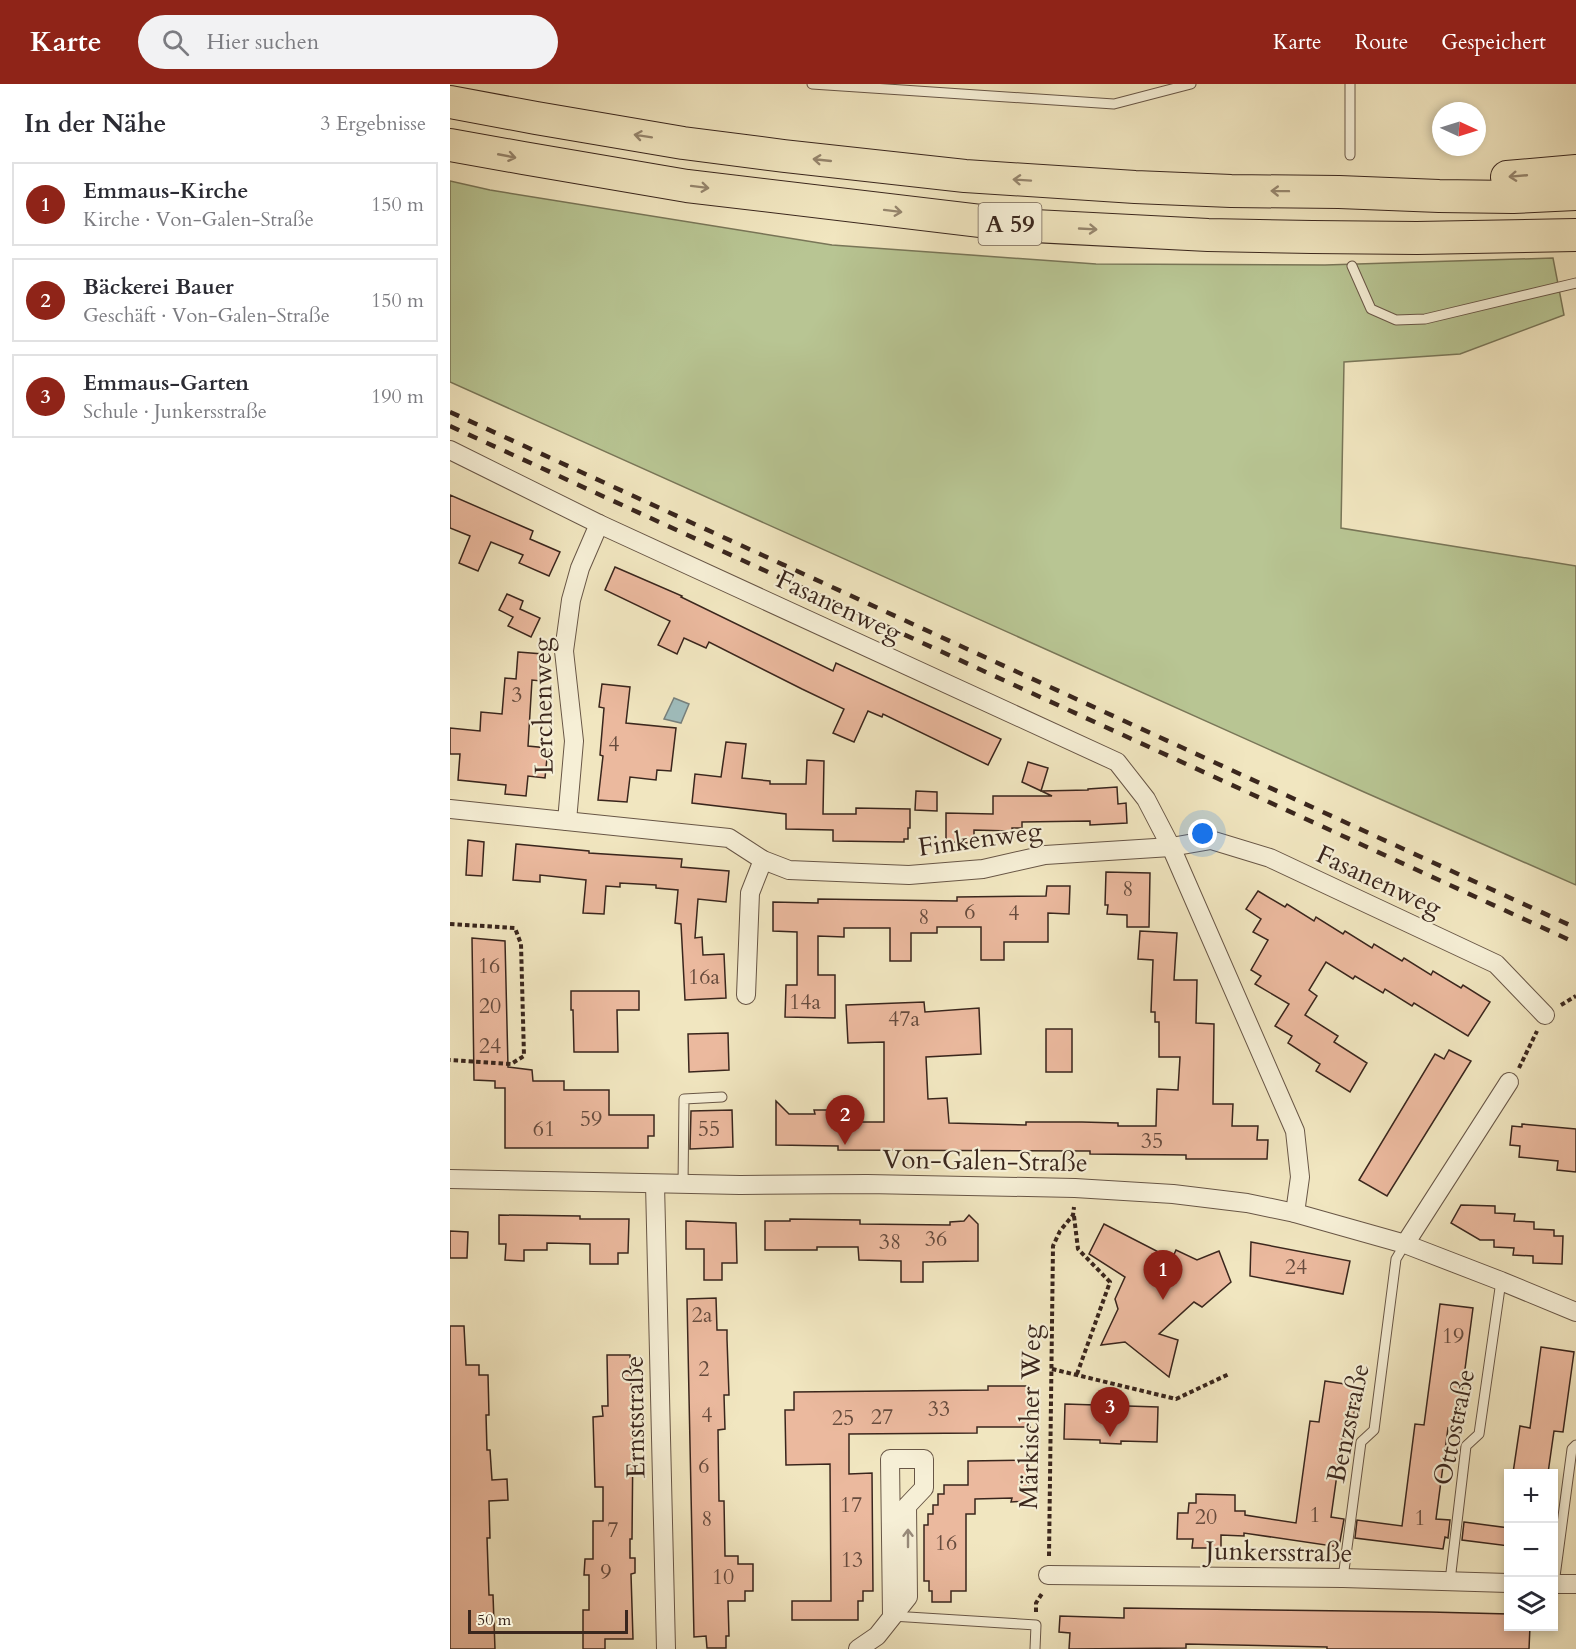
<!DOCTYPE html>
<html lang="de">
<meta charset="utf-8">
<style>
:root{--surface:#fff;--page:#f2f2f3;--text:#2b2b33;--muted:#7c7c81;--line:#e1e1e2;--accent:#8f2418}
body{margin:0;font-family:Cardo,serif;background:var(--page);color:var(--text)}
.controls{position:absolute;right:18px;bottom:18px;display:grid;overflow:hidden;border-radius:0px;box-shadow:0 3px 9px #0003}
.controls button{width:54px;height:54px;display:grid;place-items:center;padding:0;border:0;border-bottom:2px solid var(--line);background:var(--surface);color:var(--text);font:30px sans-serif}
.compass{position:absolute;left:982px;top:18px;width:54px;height:54px;border-radius:50%;background:var(--surface);box-shadow:0 3px 9px #0003;rotate:94deg}
.scale{position:absolute;left:18px;bottom:15px;width:160px;box-sizing:border-box;padding-left:6px;border:3px solid #3a261d;border-top:0;font-size:16px;line-height:21px;white-space:nowrap;color:#3a261d;-webkit-text-stroke:4px #f6efd6;paint-order:stroke}
.you{position:absolute;left:753px;top:750px;width:21px;height:21px;margin:-15px;border:4px solid #fff;border-radius:50%;background:#1a73e8;box-shadow:0 0 0 9px #1a73e833}
.badge{display:grid;place-items:center;width:39px;height:39px;border-radius:50%;background:var(--accent);color:#fff;font-size:20px;font-weight:700}
.pin{position:absolute;translate:-50% -50px;filter:drop-shadow(0 2px 3px #0008)}
.pin::after{content:'';position:absolute;top:32px;width:21px;height:18px;background:inherit;clip-path:polygon(0 0,100% 0,50% 100%)}
.list{margin:0;padding:0;list-style:none}
h2{display:flex;justify-content:space-between;align-items:center;height:78px;margin:0;padding:0 24px;font-size:26px}
h2 small{font-size:20px;font-weight:400;color:var(--muted)}
.list li{display:grid;grid-template-columns:39px 1fr auto;gap:18px;align-items:center;box-sizing:border-box;height:84px;margin:0 12px 12px;padding:0 12px;border:2px solid var(--line);border-radius:0px}
.list b{display:block;font-size:22px;white-space:nowrap}
.list p{margin:0;font-size:20px;white-space:nowrap;color:var(--muted)}
.list em{font-size:20px;font-style:normal;color:var(--muted)}
.icon{flex:none;width:33px;height:33px;fill:none;stroke:currentColor;stroke-width:2;stroke-linecap:round;stroke-linejoin:round}
.map{position:relative;flex:none;width:1126px;height:1565px;overflow:hidden}
header{display:flex;align-items:center;gap:36px;box-sizing:border-box;height:84px;padding:0 30px;background:var(--accent);color:#fff}
header strong{font-size:28px}
nav{display:flex;gap:33px;margin-inline-start:auto;font-size:21px}
.search{width:420px;height:54px;background:var(--page);display:flex;align-items:center;gap:15px;box-sizing:border-box;padding:0 21px;border-radius:33px;color:var(--muted);font-size:22px}
main{display:flex}
aside{flex:1;background:var(--surface)}
.map>svg:first-child{display:block}
.green{fill:#b8c593;stroke:#797658;stroke-width:1.5}
.water{fill:#9fbdbd;stroke:#77817d;stroke-width:1.5}
.building{fill:#ebb99e;stroke:#3a261d;stroke-width:1.5}
.lines{fill:none;stroke-linecap:round;stroke-linejoin:round}
.service-casing{stroke:#685646;stroke-width:11}
.minor-casing{stroke:#685646;stroke-width:20}
.motorway-casing{stroke:#3a261d;stroke-width:34}
.path{stroke:#3a261d;stroke-width:4;stroke-dasharray:4.5 3;stroke-linecap:butt}
.service{stroke:#f6efd6;stroke-width:9}
.minor{stroke:#f6efd6;stroke-width:18}
.motorway{stroke:#f1e6c0;stroke-width:32}
.rail{stroke:#3a261d;stroke-width:4.5;stroke-dasharray:10 10;stroke-linecap:butt}
.oneway{stroke:#96866e}
.oneway2{stroke:#988a7a}
.labels{text-anchor:middle;dominant-baseline:central;stroke-width:4.5;stroke-linejoin:round;paint-order:stroke}
.number-label{font-size:22px;fill:#664b3d}
.shield{fill:#f6efd6;stroke:#726254;stroke-width:1.5}
.shield-label{font-size:24px;font-weight:bold;fill:#3a261d}
.street-label{font-size:26px;fill:#3a261d;stroke:#f6efd6}
</style>
<header>
<strong>Karte</strong>
<div class="search"><svg class="icon" aria-label="search" viewBox="0 0 24 24"><circle cx="10" cy="10" r="6"/><path d="M15 15l6 6"/></svg>Hier suchen</div>
<nav><a>Karte</a><a>Route</a><a>Gespeichert</a></nav>
</header>
<main>
<aside>
<h2>In der Nähe<small>3 Ergebnisse</small></h2>
<ul class="list">
<li><span class="badge">1</span><div><b>Emmaus-Kirche</b><p>Kirche · Von-Galen-Straße</p></div><em>150 m</em></li>
<li><span class="badge">2</span><div><b>Bäckerei Bauer</b><p>Geschäft · Von-Galen-Straße</p></div><em>150 m</em></li>
<li><span class="badge">3</span><div><b>Emmaus-Garten</b><p>Schule · Junkersstraße</p></div><em>190 m</em></li>
</ul>
</aside>
<div class="map">
<svg width="1126" height="1565" viewBox="0 0 1126 1565">
<rect width="100%" height="100%" fill="#f1e6c0"/>
<filter id="stains"><feTurbulence type="fractalNoise" baseFrequency=".00333" numOctaves="4"/><feColorMatrix values="0 0 0 0 .2 0 0 0 0 .09 0 0 0 0 .02 0 0 0 .5 -.17"/></filter>
<radialGradient id="worn" r=".72"><stop offset=".6" stop-color="#630" stop-opacity="0"/><stop offset="1" stop-color="#630" stop-opacity=".3"/></radialGradient>
<!-- green -->
<path class="green" d="M0 97 40 106 382 161 646 180 875 181 1103 174 1114 231 1010 270 894 278 891 444 1126 482V801L914 708 0 298Z"/>
<!-- water -->
<path class="water" d="M224 614 239 620 231 639 214 635Z"/>
<!-- building -->
<g class="building">
<path d="M0 411 83 447 80 455 110 468 99 492 69 479 73 471 41 458 28 487 9 479 20 452 0 444Z"/>
<path d="M165 483 232 512 231 513 383 587 386 579 551 655 538 681 433 630 432 633 418 627 404 658 383 649 394 625 352 605 259 558 256 564 234 554 227 570 208 561 220 537 155 506Z"/>
<path d="M57 510 73 517 70 525 90 534 81 553 58 542 63 533 49 526Z"/>
<path d="M68 568 93 570 91 597 82 596 78 662 98 664 95 694 78 692 76 712 55 710 56 701 8 696 10 670H0V644L30 647 31 628 52 630 55 594 66 595Z"/>
<path d="M152 600 180 603 176 639 226 644 221 687 207 686 206 696 180 693 177 718 148 716 153 672 150 671 154 624 149 623Z"/>
<path d="M276 658 296 660 292 694 320 697V700H356L357 676 374 677 373 730H406V724L460 725V744H458V755H454V758L383 757V746L336 745V730L242 719 245 690 271 693Z"/>
<path d="M578 678 598 684 591 707 638 706V705L667 703 668 720 676 719 677 739 640 741V737L572 738V744H562V747L524 746V759L496 758V729L543 730V712H602L572 698Z"/>
<path d="M466 707 487 708V727L465 726Z"/>
<path d="M18 756 34 758 32 792 16 791Z"/>
<path d="M66 760 139 767V769L232 775 231 783 279 787 276 818 248 815 245 854 252 853 253 871 274 870 276 914 235 916 231 840 225 839 228 806 206 804V801L170 799V803L156 802 154 830 133 829 136 796 90 791V798L63 796Z"/>
<path d="M656 788 700 789 699 843H677V831L657 830 658 821H655Z"/>
<path d="M597 802H620L619 830 598 829V858H554V876H531V843H487V849H461V877H440V844H394V853L368 852V891H385V934L335 933 336 901H347V848L323 847V818L368 819V815L507 817V813L596 812Z"/>
<path d="M808 807 835 823 837 820 864 837 866 833 893 850 895 847 922 864 924 860 952 877 954 874 981 891 983 887 1011 904 1013 901 1040 918 1018 952 964 919 962 922 935 905 933 909 905 892 903 895 876 878 859 906 867 912 855 931 888 952 884 958 917 979 900 1008 866 987 870 980 838 959 842 952 825 942 839 920 805 900 811 892 801 886 818 856 803 848 811 835 796 825Z"/>
<path d="M690 847 727 849 724 896H747L746 939 764 940 763 1020H783L782 1042H808L807 1056H818L817 1075H736V1071L640 1070V1067L388 1066V1062L326 1061V1017L339 1030H365L364 1026H399V1038H434V958L398 959 396 921 474 918 475 928 529 924 531 970 476 973 478 1015 497 1014 499 1039 576 1041V1038H632L668 1039V1042H706L707 1005 728 1006 730 973H709V938H705V928H701L703 876 688 875Z"/>
<path d="M22 854 55 857 58 983 82 986 83 997H114V1006H159V1031H204V1052H198V1064H55V1004H45V997L24 996Z"/>
<path d="M121 907H189V926H167L168 968H124L123 926H121Z"/>
<rect x="596" y="945" width="26" height="43"/>
<path d="M278 949 279 986 239 988 238 950Z"/>
<path d="M999 966 1021 977 937 1112 909 1096 985 970 994 975Z"/>
<path d="M282 1026 283 1063 240 1065 241 1027Z"/>
<path d="M1072 1040 1126 1045V1088L1107 1086 1108 1077 1069 1073 1070 1062 1060 1061 1062 1042 1072 1043Z"/>
<path d="M1011 1121 1045 1122V1129L1065 1130 1064 1137 1084 1138V1145L1104 1146V1152H1113L1112 1180 1083 1179V1172L1063 1171 1064 1164 1044 1163V1156H1030L1001 1139Z"/>
<path d="M49 1131 130 1132V1135H179L178 1169H168V1180H140V1160L97 1159V1166H74V1177L55 1176 56 1160H49Z"/>
<path d="M519 1131 528 1140V1177L473 1178V1198H451V1177L409 1176 408 1163H367V1166H315V1137H340V1135L410 1136V1140L500 1141V1138L514 1137Z"/>
<path d="M236 1137 286 1139 287 1179H272V1196H254V1165H236Z"/>
<path d="M654 1140 722 1175 726 1166 747 1176 769 1167 781 1198 752 1223 744 1218 709 1250 728 1256 719 1293 675 1258 651 1261 668 1225 665 1215 675 1193 639 1170Z"/>
<path d="M0 1147 18 1148 17 1174H0Z"/>
<path d="M801 1158 900 1177 893 1210 800 1192Z"/>
<path d="M266 1214 267 1246H277V1255L279 1311H274L275 1345 268 1346 269 1417H274L275 1472H288V1480H303V1507H295V1517H278L279 1552H276V1564H257L256 1552 244 1553 237 1215Z"/>
<path d="M990 1220 1023 1224 1007 1346 998 1344 986 1435 1000 1436 998 1454 995 1453 993 1465 905 1454 907 1436 952 1442 965 1340 974 1341Z"/>
<path d="M0 1242H14L16 1281H29V1291H38L39 1331H36L37 1366H40L42 1396 57 1395 58 1416 39 1417 40 1454H37L39 1511H43L45 1565H0Z"/>
<path d="M1091 1263 1124 1268 1113 1348 1104 1347 1098 1389H1063L1070 1342 1080 1344Z"/>
<path d="M157 1271H180L183 1351 182 1455H180V1474H185V1489L181 1490 183 1555H155V1565H133V1526H139V1491H134L135 1475H143V1437H153V1403H145L143 1333 153 1332 152 1322H158Z"/>
<path d="M875 1297 908 1302 902 1343 894 1341 881 1433 894 1435 889 1463 794 1449V1452L771 1451V1464H742L743 1455H727L728 1429H738L739 1419H746V1410L785 1411V1427H795V1431L846 1439 860 1337 869 1338Z"/>
<path d="M538 1302H580V1343H527V1349L399 1350V1390L422 1389 423 1507H413V1517H408V1536H342V1517H381L380 1380 336 1381 335 1326H344V1308L538 1306Z"/>
<path d="M615 1320 708 1323 707 1358 671 1357V1360L650 1359V1356L614 1355Z"/>
<path d="M579 1376V1417L561 1418 562 1414 525 1415V1430H516V1507H501V1518H482V1507H479V1497H474V1441H478V1430H483V1421H488V1410H494V1401H518V1377Z"/>
<path d="M1014 1438 1059 1444V1462L1012 1456Z"/>
<path d="M674 1524 980 1528 1059 1530V1542H1080L1079 1565H877V1563L736 1560V1564L619 1565 620 1549 609 1548 610 1532 674 1534Z"/>
</g>
<g class="lines">
<!-- service casing -->
<g class="service-casing">
<g id="service">
<path d="M362 0 664 20 741 0"/>
<path d="M900 0V71"/>
<path d="M902 182 921 225 946 236 975 235 1126 199"/>
<path d="M233 1101 234 1015 272 1013"/>
<path d="M893 1494 911 1358 924 1346 946 1175 955 1160"/>
<path d="M1000 1497 1016 1362 1029 1350 1051 1197"/>
<path d="M1104 1500 1122 1365 1126 1361"/>
<path d="M442 1532 586 1541 585 1565"/>
</g>
</g>
<!-- minor casing -->
<g class="minor-casing">
<g id="minor">
<path d="M0 366 149 440 667 678 696 715 721 763 845 1047 850 1093 845 1129"/>
<path d="M0 725 279 754 313 776 339 786 459 791 533 785 595 771 721 763 761 756 820 774 1046 880 1095 931"/>
<path d="M117 737 124 657 114 567 121 516 130 484 149 440"/>
<path d="M296 911 300 809 313 776"/>
<path d="M0 1095 290 1101 417 1100 625 1104 723 1110 797 1119 845 1129 955 1160 1051 1197 1126 1228"/>
<path d="M205 1100 216 1565"/>
<path d="M955 1160 1059 998"/>
<path d="M598 1491 893 1494 1058 1499"/>
<path d="M1104 1500H1126"/>
<path d="M408 1565 427 1552 458 1513 457 1422 474 1404V1375H440L442 1532"/>
</g>
</g>
<!-- motorway casing -->
<g class="motorway-casing">
<g id="motorway">
<path d="M0 18 86 34 233 59 334 72 515 92 685 103 781 107 889 108 989 112 1063 113 1126 110"/>
<path d="M0 61 73 74 237 102 564 141 758 151 862 153 967 154 1126 151"/>
<path d="M1057 93 1126 87"/>
</g>
</g>
<!-- path -->
<g class="path">
<path d="M0 840 65 844 71 860 74 972 61 980 0 976"/>
<path d="M1111 921 1126 912"/>
<path d="M1069 984 1087 947"/>
<path d="M624 1132 628 1165 660 1198 627 1290"/>
<path d="M602 1285 726 1315 779 1290"/>
<path d="M599 1472 603 1162 610 1147 623 1131 624 1123"/>
<path d="M586 1528V1519L593 1508"/>
</g>
<!-- service -->
<use href="#service" class="service"/>
<!-- minor -->
<use href="#minor" class="minor"/>
<!-- motorway -->
<use href="#motorway" class="motorway"/>
<!-- rail -->
<g class="rail">
<path d="M0 328 1126 844"/>
<path d="M0 342 1126 859"/>
</g>
</g>
<!-- one-way arrows -->
<defs><path id="oneway-shaft" d="M-6 0H5M1.5-3L5.5 0L1.5 3" fill="none" stroke-width="1.6" stroke-linecap="round" stroke-linejoin="round" transform="scale(1.5)"/></defs>
<g class="oneway">
<use href="#oneway-shaft" transform="translate(193 52) rotate(-171)"/>
<use href="#oneway-shaft" transform="translate(57 72) rotate(11)"/>
<use href="#oneway-shaft" transform="translate(372 76) rotate(-174)"/>
<use href="#oneway-shaft" transform="translate(1068 92) rotate(175)"/>
<use href="#oneway-shaft" transform="translate(572 96) rotate(-176)"/>
<use href="#oneway-shaft" transform="translate(250 103) rotate(7)"/>
<use href="#oneway-shaft" transform="translate(830 107) rotate(-179)"/>
<use href="#oneway-shaft" transform="translate(443 127) rotate(7)"/>
<use href="#oneway-shaft" transform="translate(638 145) rotate(3)"/>
</g>
<use class="oneway2" href="#oneway-shaft" transform="translate(458 1454) rotate(-90)"/>
<g class="labels">
<!-- number labels -->
<g class="number-label">
<text x="67" y="611">3</text>
<text x="164" y="660">4</text>
<text x="678" y="805">8</text>
<text x="520" y="828">6</text>
<text x="564" y="829">4</text>
<text x="474" y="833">8</text>
<text x="39" y="882">16</text>
<text x="254" y="893">16a</text>
<text x="355" y="918">14a</text>
<text x="40" y="922">20</text>
<text x="454" y="935">47a</text>
<text x="40" y="962">24</text>
<text x="141" y="1035">59</text>
<text x="94" y="1045">61</text>
<text x="259" y="1045">55</text>
<text x="702" y="1057">35</text>
<text x="486" y="1155">36</text>
<text x="440" y="1158">38</text>
<text x="846" y="1183">24</text>
<text x="252" y="1231">2a</text>
<text x="1003" y="1252">19</text>
<text x="254" y="1285">2</text>
<text x="489" y="1325">33</text>
<text x="257" y="1331">4</text>
<text x="432" y="1333">27</text>
<text x="393" y="1334">25</text>
<text x="254" y="1382">6</text>
<text x="401" y="1421">17</text>
<text x="865" y="1431">1</text>
<text x="756" y="1433">20</text>
<text x="970" y="1434">1</text>
<text x="257" y="1435">8</text>
<text x="163" y="1446">7</text>
<text x="496" y="1459">16</text>
<text x="402" y="1476">13</text>
<text x="156" y="1488">9</text>
<text x="273" y="1493">10</text>
</g>
<!-- shield labels -->
<rect class="shield" x="528.5" y="119" width="63" height="42" rx="4.5"/>
<g class="shield-label">
<text x="560" y="140">A 59</text>
</g>
<!-- street labels -->
<g class="street-label">
<text transform="translate(389 522) rotate(25)">Fasanenweg</text>
<text transform="translate(93 622) rotate(-91)">Lerchenweg</text>
<text transform="translate(530 755) rotate(-8)">Finkenweg</text>
<text transform="translate(929 797) rotate(25)">Fasanenweg</text>
<text transform="translate(535 1077) rotate(1)">Von-Galen-Straße</text>
<text transform="translate(185 1333) rotate(-91)">Ernststraße</text>
<text transform="translate(580 1333) rotate(-89)">Märkischer Weg</text>
<text transform="translate(898 1339) rotate(-78)">Benzstraße</text>
<text transform="translate(1004 1343) rotate(-78)">Ottostraße</text>
<text transform="translate(829 1468) rotate(1)">Junkersstraße</text>
</g>
</g>
<rect width="100%" height="100%" filter="url(#stains)"/>
<rect width="100%" height="100%" fill="url(#worn)"/>
</svg>
<div class="controls">
<button>+</button>
<button>−</button>
<button><svg class="icon" aria-label="layers" viewBox="0 0 24 24"><path d="M12 4l9 5-9 5-9-5zM3 14l9 5 9-5"/></svg></button>
</div>
<svg class="compass" viewBox="-18 -18 36 36"><path d="M0-13l5 13h-10z" fill="#e53935"/><path d="M0 13l5-13h-10z" fill="#7c7c81"/></svg>
<div class="scale">50 m</div>
<div class="you"></div>
<div class="pin badge" style="left:713px;top:1216px">1</div>
<div class="pin badge" style="left:395px;top:1061px">2</div>
<div class="pin badge" style="left:660px;top:1353px">3</div>
</div>
</main>
